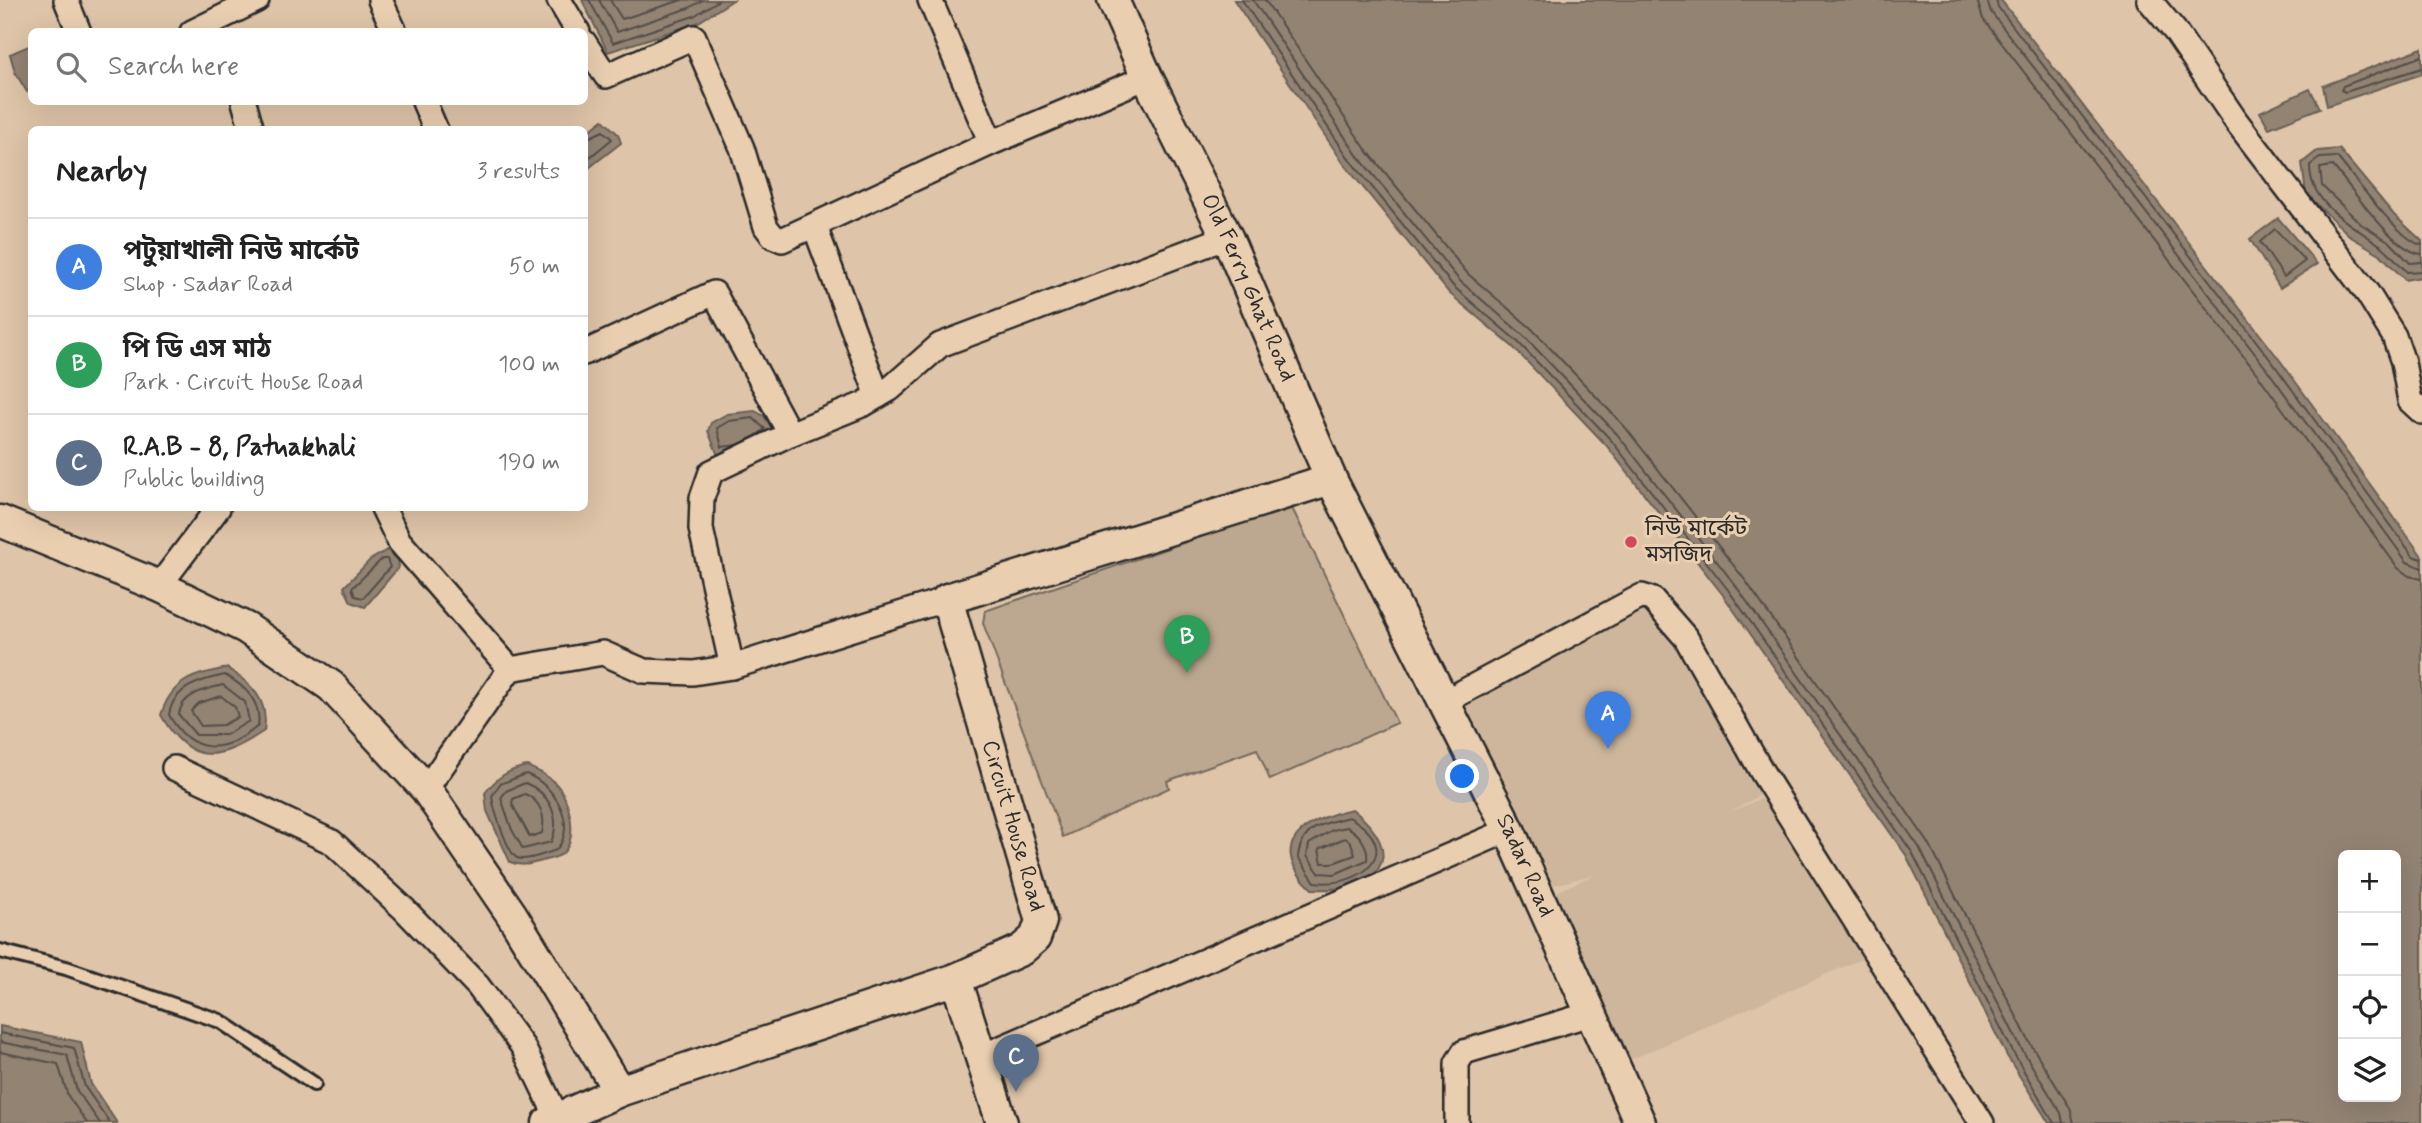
<!DOCTYPE html>
<meta charset="utf-8">
<style>
:root{--surface:#fff;--page:#f2f2f2;--text:#222;--muted:#767676;--line:#e0e0e0;--accent:#d1495b}
body{margin:0;font-family:Mynerve,"Noto Sans Bengali",sans-serif;background:var(--page);color:var(--text)}
.controls{position:absolute;right:21px;bottom:21px;display:grid;overflow:hidden;border-radius:10px;box-shadow:0 7px 28px #0002}
.controls button{width:63px;height:63px;display:grid;place-items:center;padding:0;border:0;border-bottom:2px solid var(--line);background:var(--surface);color:var(--text);font:35px sans-serif}
.you{position:absolute;left:1463px;top:777px;width:24px;height:24px;margin:-18px;border:5px solid #fff;border-radius:50%;background:#1a73e8;box-shadow:0 0 0 10px #1a73e833}
.badge{display:grid;place-items:center;width:46px;height:46px;border-radius:50%;background:var(--accent);color:#fff;font-size:23px;font-weight:700}
.pin{position:absolute;translate:-50% -58px;filter:drop-shadow(0 2px 4px #0008)}
.pin::after{content:'';position:absolute;top:37px;width:24px;height:21px;background:inherit;clip-path:polygon(0 0,100% 0,50% 100%)}
.list{margin:0;padding:0;list-style:none}
h2{display:flex;justify-content:space-between;align-items:center;height:91px;margin:0;padding:0 28px;font-size:30px}
h2 small{font-size:23px;font-weight:400;color:var(--muted)}
.list li{display:grid;grid-template-columns:46px 1fr auto;gap:21px;align-items:center;box-sizing:border-box;height:98px;padding:0 28px;border-top:2px solid var(--line)}
.list b{display:block;font-size:26px;white-space:nowrap}
.list p{margin:0;font-size:23px;white-space:nowrap;color:var(--muted)}
.list em{font-size:23px;font-style:normal;color:var(--muted)}
.icon{flex:none;width:38px;height:38px;fill:none;stroke:currentColor;stroke-width:2;stroke-linecap:round;stroke-linejoin:round}
.map{position:relative;flex:none;width:2422px;height:1123px;overflow:hidden}
.search{position:absolute;background:var(--surface);box-shadow:0 7px 28px #0002;left:28px;top:28px;width:560px;height:77px;display:flex;align-items:center;gap:18px;box-sizing:border-box;padding:0 24px;border-radius:10px;color:var(--muted);font-size:26px}
.panel{position:absolute;background:var(--surface);box-shadow:0 7px 28px #0002;left:28px;top:126px;width:560px;height:385px;border-radius:10px}
.map>svg:first-child{display:block}
.built{fill:#cdb69c}
.green{fill:#bca890;stroke:#746a5e;stroke-width:2}
.water{fill:#928373;stroke:#696056;stroke-width:2;fill-rule:evenodd}
.lines{fill:none;stroke-linecap:round;stroke-linejoin:round}
.shore{stroke:#544e48;stroke-width:2}
.service-casing{stroke:#2b2b2b;stroke-width:18}
.minor-casing{stroke:#2b2b2b;stroke-width:28}
.tertiary-casing{stroke:#2b2b2b;stroke-width:35}
.service{stroke:#e9ceb0;stroke-width:12}
.minor{stroke:#e9ceb0;stroke-width:23}
.tertiary{stroke:#e9ceb0;stroke-width:30}
.poi-dot{fill:#d1495b;stroke:#e9ceb0;stroke-width:2.5}
.labels{text-anchor:middle;dominant-baseline:central;stroke-width:6;stroke-linejoin:round;paint-order:stroke}
.street-label{font-size:23px;fill:#2b2b2b;stroke:#e9ceb0}
.poi-label{font-size:23px;fill:#2b2b2b;stroke:#e9ceb0;text-anchor:start}
</style>
<div class="map">
<svg width="2422" height="1123" viewBox="0 0 2422 1123">
<rect width="100%" height="100%" fill="#dec4a8"/>
<filter id="ink" filterUnits="userSpaceOnUse"><feTurbulence type="fractalNoise" baseFrequency=".0143" numOctaves="2"/><feDisplacementMap in="SourceGraphic" scale="14" xChannelSelector="R" yChannelSelector="G"/><feConvolveMatrix kernelMatrix="1 2 1 2 8 2 1 2 1" color-interpolation-filters="sRGB"/></filter>
<g filter="url(#ink)">
<!-- built -->
<path class="built" d="M1635 604 1655 615 1688 656 1766 792 1730 812 1767 796 1866 957 1618 1065 1546 897 1595 874 1551 886 1531 863 1459 718 1465 692Z"/>
<!-- green -->
<path class="green" d="M1291 506 1397 723 1270 780 1257 749 1167 781 1169 788 1063 837 983 623 985 611Z"/>
<!-- water -->
<g class="water">
<path d="M582 0H733L697 23 608 52Z"/>
<path d="M1234 0H2001L2279 359 2422 556V1123H2049L2007 1056 1906 855 1723 595 1606 445 1513 347 1449 293 1344 164ZM2343 855H2396V1097H2343Z"/>
<path d="M31 45V90L27 92 15 72 10 54Z"/>
<path d="M2422 48V74L2327 106 2323 86Z"/>
<path d="M2310 89 2320 108 2269 128 2260 112Z"/>
<path d="M603 120 618 134 621 143 585 171V134Z"/>
<path d="M2339 149 2394 215 2422 241V277L2405 280 2380 254 2351 237 2306 194 2302 163 2317 151Z"/>
<path d="M2278 218 2317 264 2280 288 2250 239Z"/>
<path d="M755 411 764 416 774 431 724 456 717 453 708 431 711 423 727 414Z"/>
<path d="M387 550 398 560 399 567 365 607 351 602 344 587 370 560Z"/>
<path d="M227 668C252 684 269 700 264 731 219 761 190 767 161 715 172 679 194 675 227 668Z"/>
<path d="M527 766C538 771 547 775 555 783 570 797 579 839 562 854 557 858 548 859 542 861 530 864 522 867 510 862L487 811 485 793C497 777 508 770 527 766Z"/>
<path d="M1352 809C1412 857 1376 893 1312 889 1264 844 1305 820 1352 809Z"/>
<path d="M0 1026 81 1042 91 1084 117 1123H0Z"/>
</g>
<g class="lines">
<!-- shore -->
<g class="shore">
<path d="M589 0 613 43 694 16 719 0"/>
<path d="M599 0 617 32 689 8 703 0"/>
<path d="M610 0 622 19 682 0"/>
<path d="M1242 0 1350 160 1454 287 1518 342 1611 440 1729 591 1912 852 2013 1052 2054 1123"/>
<path d="M1253 0 1357 155 1460 281 1524 336 1617 434 1736 586 1919 847 2021 1048 2061 1113 2063 1123"/>
<path d="M1265 0 1365 148 1468 274 1531 328 1625 427 1745 580 1928 842 2030 1043 2070 1108 2074 1123"/>
<path d="M1977 0 1983 19 2258 375 2398 568 2409 576 2422 579"/>
<path d="M1987 0 1991 12 2266 368 2407 562 2422 568"/>
<path d="M1996 0 1998 7 2273 363 2413 556 2422 559"/>
<path d="M2422 56 2343 86 2341 90 2345 92 2422 68"/>
<path d="M584 140 603 131 612 139 584 162"/>
<path d="M2275 229 2305 261 2284 277 2260 242Z"/>
<path d="M2422 245C2402 243 2352 175 2337 157L2320 158 2310 165C2309 206 2355 226 2384 248 2392 255 2399 264 2407 272L2422 271"/>
<path d="M2422 254C2395 253 2351 187 2333 166L2320 168 2322 186 2361 224 2390 242 2410 263 2422 262"/>
<path d="M737 445 722 447 717 428 729 421 753 418 765 429 756 436"/>
<path d="M382 559H387L390 567 363 598 355 596 352 588Z"/>
<path d="M225 675C245 686 262 702 258 726 224 754 192 756 169 715 173 687 201 680 225 675Z"/>
<path d="M223 685 245 702 249 721 226 735H196L179 715C181 694 206 689 223 685Z"/>
<path d="M221 696 235 707 238 717 223 725 201 726 191 711 199 703Z"/>
<path d="M526 774C554 784 579 825 556 850 547 853 526 862 517 858 507 852 493 807 492 796L500 784Z"/>
<path d="M525 783C549 792 562 818 551 842L523 849 512 830 501 798 506 791Z"/>
<path d="M525 794C541 801 546 817 542 833L530 837 512 804 513 799Z"/>
<path d="M1349 817C1406 849 1364 888 1315 882L1298 857C1301 828 1323 823 1349 817Z"/>
<path d="M1347 827C1359 833 1369 846 1367 860L1335 874 1319 873 1307 856 1309 844 1332 830Z"/>
<path d="M1345 838 1351 842 1355 855 1333 863H1322L1319 849Z"/>
<path d="M0 1033 74 1048 85 1087 110 1123"/>
<path d="M0 1042 67 1055 77 1091 100 1123"/>
<path d="M0 1052 58 1064 68 1096 87 1123"/>
</g>
<!-- service casing -->
<g class="service-casing">
<path id="service" d="M0 951 66 968 220 1021 314 1084"/>
</g>
<!-- minor casing -->
<g class="minor-casing">
<g id="minor">
<path d="M66 0 79 32"/>
<path d="M380 0 395 32"/>
<path d="M559 0 578 32"/>
<path d="M930 0 991 143"/>
<path d="M2149 0 2175 31 2236 121 2368 294 2394 336 2403 362 2410 401 2422 412"/>
<path d="M192 32 257 0"/>
<path d="M584 42 606 76 694 37 742 148 766 227 773 236 782 240 991 143 1147 77"/>
<path d="M244 102 252 130"/>
<path d="M424 102 436 130"/>
<path d="M815 227 878 396"/>
<path d="M584 353 714 293 790 434"/>
<path d="M383 508 399 541 510 669"/>
<path d="M159 586 218 508"/>
<path d="M732 667 947 599"/>
<path d="M1444 702 1642 596 1653 600 1686 638 1762 772 1982 1123"/>
<path d="M174 768 332 842 404 909 478 986 523 1047 558 1119"/>
<path d="M426 789 510 669 603 653 644 671 693 673 732 667 701 529 702 498 711 472 790 434 864 404 890 389 940 345 1227 237"/>
<path d="M980 1057 1509 830"/>
<path d="M1457 1123V1063L1464 1052 1590 1014"/>
</g>
</g>
<!-- tertiary casing -->
<g class="tertiary-casing">
<g id="tertiary">
<path id="s1" d="M1113 0 1147 77 1227 237 1331 479 1509 830 1640 1123"/>
<path d="M0 521 159 586 246 628 331 686 426 789 512 915 619 1091"/>
<path d="M956 979 1002 1123"/>
<path d="M548 1123 619 1091 956 979 1021 950 1035 938 1041 921 947 599 1331 479"/>
</g>
</g>
<!-- service -->
<use href="#service" class="service"/>
<!-- minor -->
<use href="#minor" class="minor"/>
<!-- tertiary -->
<use href="#tertiary" class="tertiary"/>
</g>
</g>
<!-- markers -->
<circle class="poi-dot" cx="1631" cy="542" r="7"/>
<g class="labels">
<!-- street labels -->
<g class="street-label">
<text stroke="none"><textPath href="#s1" startOffset="318">Old Ferry Ghat Road</textPath></text>
<text transform="translate(1013 826) rotate(74)">Circuit House Road</text>
<text stroke="none"><textPath href="#s1" startOffset="959">Sadar Road</textPath></text>
</g>
<!-- poi labels -->
<g class="poi-label">
<text x="1645" y="529">নিউ মার্কেট<tspan x="1645" dy="26">মসজিদ</tspan></text>
</g>
</g>
</svg>
<div class="controls">
<button>+</button>
<button>−</button>
<button><svg class="icon" aria-label="locate" viewBox="0 0 24 24"><circle cx="12" cy="12" r="6"/><path d="M12 2v4M12 18v4M2 12h4M18 12h4"/></svg></button>
<button><svg class="icon" aria-label="layers" viewBox="0 0 24 24"><path d="M12 4l9 5-9 5-9-5zM3 14l9 5 9-5"/></svg></button>
</div>
<div class="you"></div>
<div class="pin badge" style="left:1608px;top:749px;background:#3f7fe0">A</div>
<div class="pin badge" style="left:1187px;top:673px;background:#2e9e5b">B</div>
<div class="pin badge" style="left:1016px;top:1092px;background:#5c6f8a">C</div>
<div class="search"><svg class="icon" aria-label="search" viewBox="0 0 24 24"><circle cx="10" cy="10" r="6"/><path d="M15 15l6 6"/></svg>Search here</div>
<section class="panel">
<h2>Nearby<small>3 results</small></h2>
<ul class="list">
<li><span class="badge" style="background:#3f7fe0">A</span><div><b>পটুয়াখালী নিউ মার্কেট</b><p>Shop · Sadar Road</p></div><em>50 m</em></li>
<li><span class="badge" style="background:#2e9e5b">B</span><div><b>পি ডি এস মাঠ</b><p>Park · Circuit House Road</p></div><em>100 m</em></li>
<li><span class="badge" style="background:#5c6f8a">C</span><div><b>R.A.B - 8, Patuakhali</b><p>Public building</p></div><em>190 m</em></li>
</ul>
</section>
</div>
